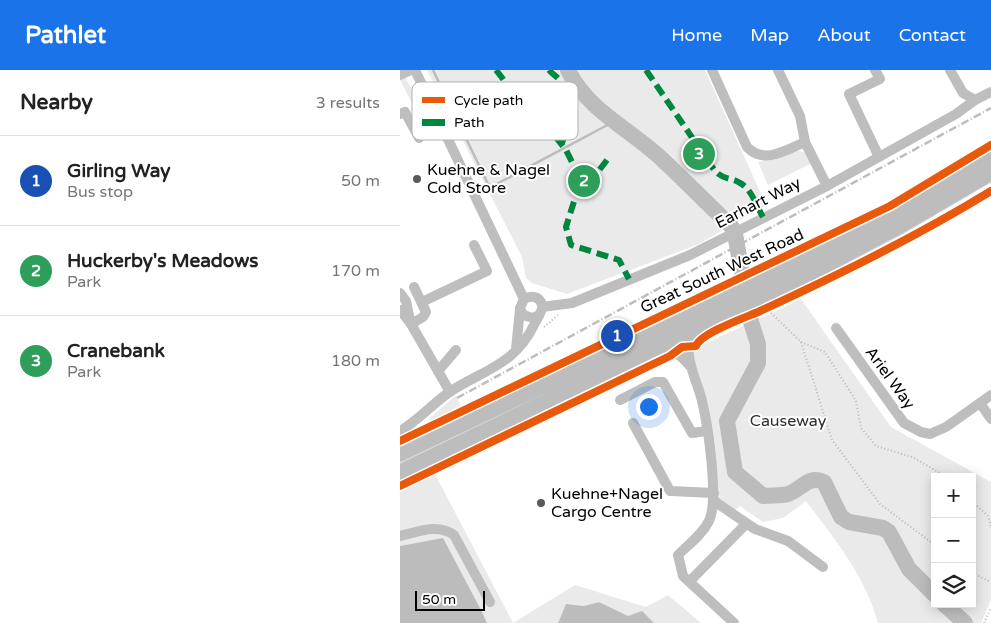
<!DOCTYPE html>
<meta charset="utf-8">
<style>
:root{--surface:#fff;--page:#f2f2f2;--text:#222;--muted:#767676;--line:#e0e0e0;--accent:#1a73e8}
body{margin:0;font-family:"Varela Round",sans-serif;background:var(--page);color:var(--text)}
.controls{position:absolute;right:15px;bottom:15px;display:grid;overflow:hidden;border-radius:0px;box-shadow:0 2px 12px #0003}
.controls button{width:45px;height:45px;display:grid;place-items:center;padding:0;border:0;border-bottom:1px solid var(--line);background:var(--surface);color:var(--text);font:25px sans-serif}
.scale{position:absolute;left:15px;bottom:12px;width:70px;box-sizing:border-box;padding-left:5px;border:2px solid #000;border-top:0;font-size:14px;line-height:18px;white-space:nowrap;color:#000;-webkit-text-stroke:4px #fff;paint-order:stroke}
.you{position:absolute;left:248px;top:336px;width:18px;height:18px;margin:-12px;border:4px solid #fff;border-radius:50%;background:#1a73e8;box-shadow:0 0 0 8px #1a73e833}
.badge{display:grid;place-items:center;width:32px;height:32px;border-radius:50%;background:var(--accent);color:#fff;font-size:16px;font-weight:700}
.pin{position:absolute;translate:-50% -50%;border:2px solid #fff;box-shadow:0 1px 5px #0006}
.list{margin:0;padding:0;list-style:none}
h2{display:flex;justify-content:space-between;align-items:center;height:65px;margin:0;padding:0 20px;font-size:21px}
h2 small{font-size:16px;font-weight:400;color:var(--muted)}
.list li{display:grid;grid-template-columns:32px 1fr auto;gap:15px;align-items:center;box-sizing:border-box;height:90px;padding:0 20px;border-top:1px solid var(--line)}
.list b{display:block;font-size:19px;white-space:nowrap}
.list p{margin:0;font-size:16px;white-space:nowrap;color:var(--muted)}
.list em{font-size:16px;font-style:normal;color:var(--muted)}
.icon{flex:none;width:28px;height:28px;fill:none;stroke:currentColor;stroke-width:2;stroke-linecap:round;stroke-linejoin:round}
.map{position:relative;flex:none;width:591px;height:553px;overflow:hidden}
header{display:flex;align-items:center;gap:30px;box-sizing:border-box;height:70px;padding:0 25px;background:var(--accent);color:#fff}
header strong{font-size:24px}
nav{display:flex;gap:28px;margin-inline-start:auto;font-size:18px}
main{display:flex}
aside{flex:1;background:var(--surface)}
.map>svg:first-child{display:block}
.green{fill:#eaeaea;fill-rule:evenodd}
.water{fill:#bcbcbc}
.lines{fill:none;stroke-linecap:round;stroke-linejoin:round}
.stream{stroke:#bcbcbc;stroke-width:2.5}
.river{stroke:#bcbcbc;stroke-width:16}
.highway-casing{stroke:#dbdbdb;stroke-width:17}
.path{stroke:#b8b8b8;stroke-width:2;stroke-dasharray:1 2.5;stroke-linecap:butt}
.minor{stroke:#bebebe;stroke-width:10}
.highway{stroke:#bdbdbd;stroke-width:15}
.rail{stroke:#bdbdbd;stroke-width:2.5;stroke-dasharray:8 2.5 1 2.5;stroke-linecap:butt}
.quiet{stroke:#00873e;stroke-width:6;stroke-dasharray:12 6;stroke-linecap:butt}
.cycleway-casing{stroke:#fff;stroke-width:11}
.cycleway{stroke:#e8590c;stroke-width:8}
.poi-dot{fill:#595959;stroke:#fff;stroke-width:2}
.labels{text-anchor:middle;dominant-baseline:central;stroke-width:4;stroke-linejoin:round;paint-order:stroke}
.poi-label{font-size:16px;fill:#000;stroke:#fff;text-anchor:start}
.street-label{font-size:16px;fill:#000;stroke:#fff}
.park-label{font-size:16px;fill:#2f2f2f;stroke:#fff}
.key{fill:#fff;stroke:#b2b2b2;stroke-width:1}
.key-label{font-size:14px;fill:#000}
</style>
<header>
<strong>Pathlet</strong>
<nav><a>Home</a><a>Map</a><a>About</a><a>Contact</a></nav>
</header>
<main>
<aside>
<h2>Nearby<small>3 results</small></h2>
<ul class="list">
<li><span class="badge" style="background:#1a4fb4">1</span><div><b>Girling Way</b><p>Bus stop</p></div><em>50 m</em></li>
<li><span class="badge" style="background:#2e9e5b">2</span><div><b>Huckerby's Meadows</b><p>Park</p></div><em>170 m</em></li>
<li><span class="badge" style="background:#2e9e5b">3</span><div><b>Cranebank</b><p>Park</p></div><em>180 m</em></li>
</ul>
</aside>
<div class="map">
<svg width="591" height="553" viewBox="0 0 591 553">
<rect width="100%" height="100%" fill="#fff"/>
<!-- green -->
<g class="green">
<path d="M27 0H305L366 135 299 174 167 224 132 213 126 208 122 187Z"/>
<path d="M4 5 19 33 13 35 0 10V6Z"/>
<path d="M395 80 407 83 412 93 368 115 358 92 379 87Z"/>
<path d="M401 229 491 357 591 412V530L581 553H478C466 507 434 468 406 431L383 448 363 452 340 436 333 442 314 431V423L289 285 298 277ZM535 407H572V534H535Z"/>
<path d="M56 325 60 335 33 352 29 349Z"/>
<path d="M35 404 113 553 175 515 246 537 268 525 301 553H254L242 542 228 546 199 532 184 536 166 534 158 553H87L43 469 0 476V421Z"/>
</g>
<!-- water -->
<g class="water">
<path d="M43 468 82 542 87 553H0V476Z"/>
<path d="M199 532 228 546 242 541 254 553H158L166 534 184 536Z"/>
</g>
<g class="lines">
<!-- stream -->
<path class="stream" d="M33 0 88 114 93 116 215 51"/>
<!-- river -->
<g class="river">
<path d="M168 0C187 41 234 61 265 92 287 113 309 135 331 156L335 164 351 252 358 274V293L327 351 335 402 363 426C371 425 380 426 388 424 402 419 408 405 424 412L441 447 449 452 483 458 489 462 509 499 535 525"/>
<path d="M544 534 565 553"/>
</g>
<!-- highway casing -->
<g class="highway-casing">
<g id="highway">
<path d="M0 384C198 288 402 201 591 87"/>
<path d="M0 402 413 202 502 155 591 103"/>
</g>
</g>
<!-- path -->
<g class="path">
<path d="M366 238 401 272 432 370 480 434 535 475"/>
<path d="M144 257 158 245"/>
<path d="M401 272 425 282 456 331 461 358 476 376 512 387 547 407"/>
<path d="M572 431 588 446 591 457"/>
<path d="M572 503 591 512"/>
<path d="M584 553 591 538"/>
</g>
<!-- minor -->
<g class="minor">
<path d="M15 0 124 229"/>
<path d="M312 0 347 77C364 95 386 80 405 72"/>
<path d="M378 0 400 46 405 72 427 116"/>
<path d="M475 0 480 9 449 24 479 87"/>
<path d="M550 0 563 23 575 30 591 22"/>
<path d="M0 5 11 0"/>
<path d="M0 44 5 42 19 68"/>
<path d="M0 223 6 231 10 250"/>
<path d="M22 232 87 201 74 175"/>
<path d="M142 237 172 233 290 185 427 116 556 44 575 30"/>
<path d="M0 240 11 254 50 322"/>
<path d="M11 254 23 247 26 242 14 217"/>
<path d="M436 258 504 353 521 362 530 364 546 357 591 325"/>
<path d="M297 259C278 279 297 309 302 331 308 355 319 430 309 451 302 465 288 475 278 485L283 506 334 553"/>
<path d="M258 278C272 277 281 286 290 296"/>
<path d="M116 279 120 239"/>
<path d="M38 301 56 280"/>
<path d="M220 330 255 312H263L292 363 306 361"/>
<path d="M580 333 591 349"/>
<path d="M233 353 270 421 314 423"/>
<path d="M0 361C19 350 33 333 51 321 86 299 116 294 135 253 138 247 143 241 142 235 140 226 131 225 124 229L120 238 123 245 133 248 139 245"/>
<path d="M314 431 355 459 388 471 423 497"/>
<path d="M0 466C18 462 37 453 54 465L90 532"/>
<path d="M290 511 346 454"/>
</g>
<!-- highway -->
<use href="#highway" class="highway"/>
<!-- rail -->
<path class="rail" d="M57 328 591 38"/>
<!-- quiet -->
<g class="quiet">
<path d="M96 0 127 40 144 52 166 80 177 102 176 125"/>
<path d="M149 0C152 4 158 7 160 11 171 28 168 56 162 73"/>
<path d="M246 0 315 101C325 111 331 107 340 113 352 119 356 136 363 147"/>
<path d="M207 90 191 111 176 125 166 157 171 175 219 190 229 209"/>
</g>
<!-- cycleway casing -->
<g class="cycleway-casing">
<g id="cycleway">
<path d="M0 371 490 136 591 75"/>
<path d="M0 416 270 286 282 277 296 276C301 263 344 248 358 242 438 205 516 167 591 121"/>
</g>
</g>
<!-- cycleway -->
<use href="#cycleway" class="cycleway"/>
</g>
<!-- markers -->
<g class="poi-dot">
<circle cx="17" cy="109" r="5"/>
<circle cx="141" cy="433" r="5"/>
</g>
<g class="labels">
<!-- poi labels -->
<g class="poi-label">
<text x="27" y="100">Kuehne &amp; Nagel<tspan x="27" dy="18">Cold Store</tspan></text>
<text x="151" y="424">Kuehne+Nagel<tspan x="151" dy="18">Cargo Centre</tspan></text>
</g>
<!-- street labels -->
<g class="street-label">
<text transform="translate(358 133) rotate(-27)">Earhart Way</text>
<text transform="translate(322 201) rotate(-25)">Great South West Road</text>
<text transform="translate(490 308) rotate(54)">Ariel Way</text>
</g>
<!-- park labels -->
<g class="park-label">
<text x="388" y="351">Causeway</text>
</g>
</g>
<!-- legend -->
<rect x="12" y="12" width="166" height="58" rx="8" class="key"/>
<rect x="22" y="27" width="23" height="6" fill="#e8590c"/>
<rect x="22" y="49" width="23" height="7" fill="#00873e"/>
<g class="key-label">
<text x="54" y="35">Cycle path</text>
<text x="54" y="57">Path</text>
</g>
</svg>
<div class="controls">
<button>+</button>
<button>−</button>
<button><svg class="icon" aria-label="layers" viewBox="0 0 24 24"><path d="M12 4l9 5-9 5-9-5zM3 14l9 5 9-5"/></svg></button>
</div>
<div class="scale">50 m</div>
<div class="you"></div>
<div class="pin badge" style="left:217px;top:266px;background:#1a4fb4">1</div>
<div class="pin badge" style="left:184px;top:111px;background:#2e9e5b">2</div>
<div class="pin badge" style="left:299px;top:84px;background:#2e9e5b">3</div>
</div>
</main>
